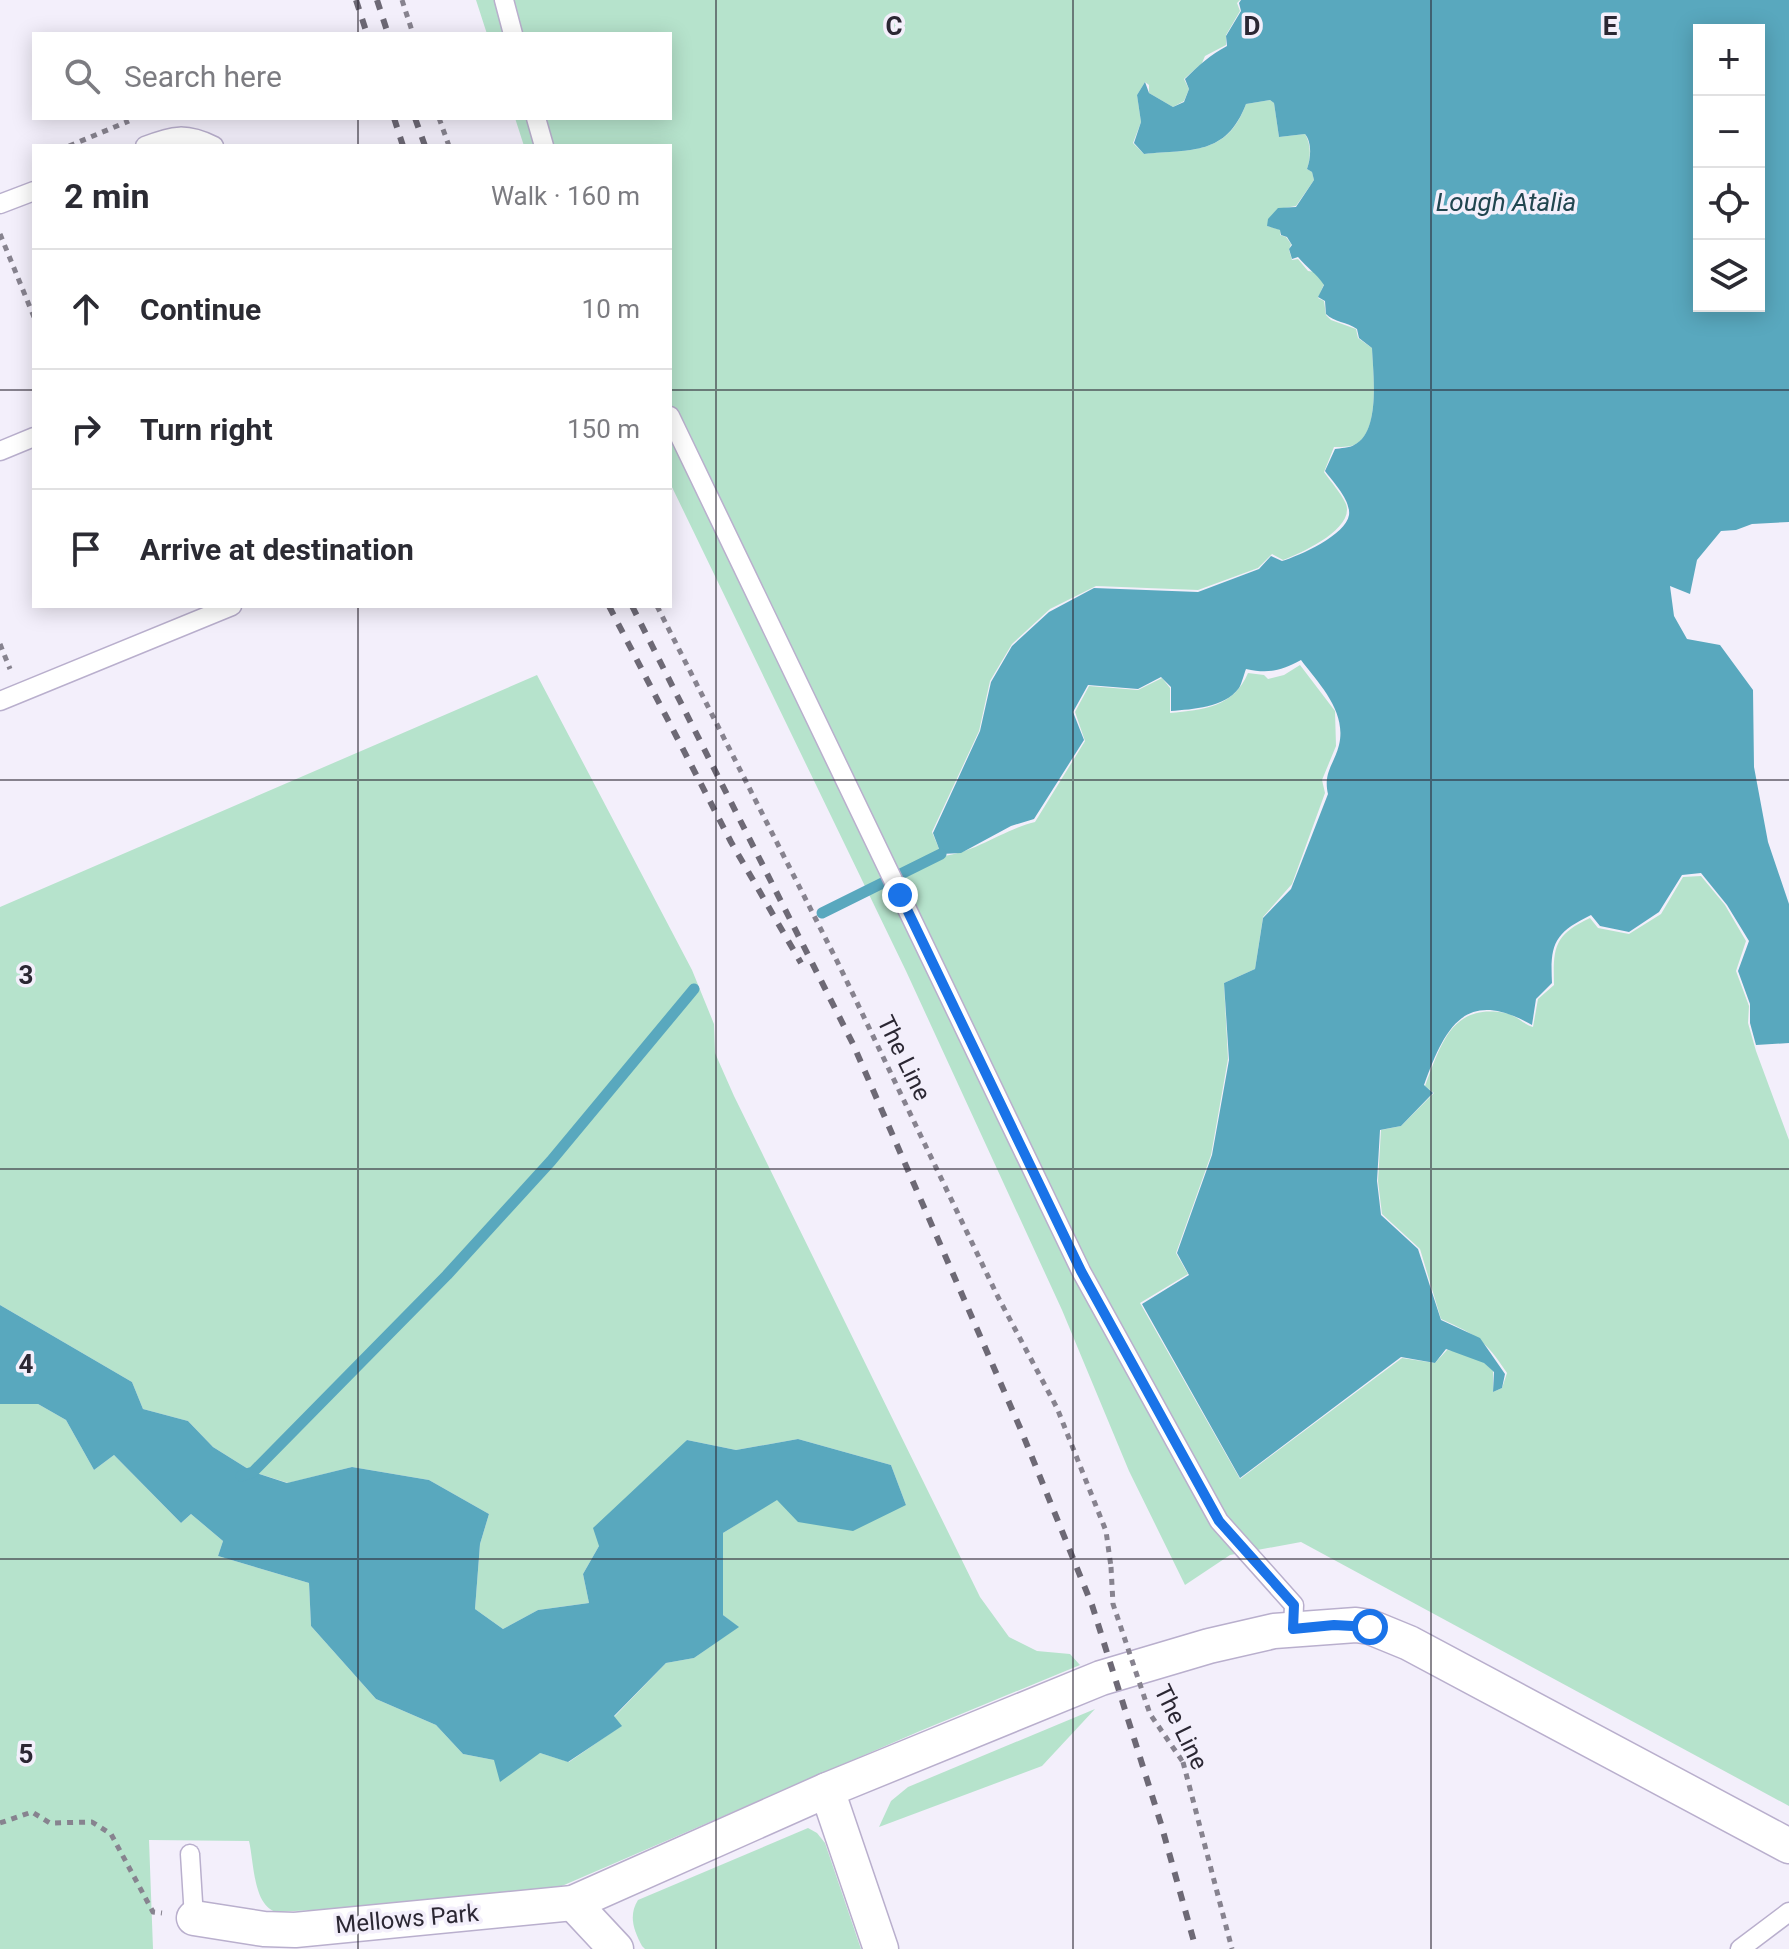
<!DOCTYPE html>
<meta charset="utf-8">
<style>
:root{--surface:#fff;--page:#f7f7f7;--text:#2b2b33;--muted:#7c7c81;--line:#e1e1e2}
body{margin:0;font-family:Roboto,sans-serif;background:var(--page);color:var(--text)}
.controls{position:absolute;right:24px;top:24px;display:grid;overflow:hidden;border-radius:0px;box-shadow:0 4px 20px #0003}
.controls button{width:72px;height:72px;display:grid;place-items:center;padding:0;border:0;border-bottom:2px solid var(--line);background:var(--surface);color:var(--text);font:40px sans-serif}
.stop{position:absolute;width:24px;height:24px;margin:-18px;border:6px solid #1a73e8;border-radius:50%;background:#fff}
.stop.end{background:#1a73e8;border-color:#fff;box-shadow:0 2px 8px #0008}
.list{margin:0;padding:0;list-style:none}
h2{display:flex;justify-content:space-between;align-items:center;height:104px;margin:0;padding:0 32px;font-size:34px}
h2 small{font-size:26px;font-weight:400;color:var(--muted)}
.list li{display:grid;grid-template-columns:52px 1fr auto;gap:24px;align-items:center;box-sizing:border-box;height:120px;padding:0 32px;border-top:2px solid var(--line)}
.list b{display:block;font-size:30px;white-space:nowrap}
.list em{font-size:26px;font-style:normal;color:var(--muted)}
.icon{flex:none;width:44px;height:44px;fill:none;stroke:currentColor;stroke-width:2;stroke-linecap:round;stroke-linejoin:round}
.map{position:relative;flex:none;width:1789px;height:1949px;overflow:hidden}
.search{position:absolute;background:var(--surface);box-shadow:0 4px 20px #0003;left:32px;top:32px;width:640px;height:88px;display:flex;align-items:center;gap:20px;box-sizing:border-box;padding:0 28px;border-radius:0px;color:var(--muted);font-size:30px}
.panel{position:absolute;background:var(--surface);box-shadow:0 4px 20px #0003;left:32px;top:144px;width:640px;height:464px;border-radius:0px}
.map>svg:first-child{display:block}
.green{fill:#b6e3cc}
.water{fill:#59a8be;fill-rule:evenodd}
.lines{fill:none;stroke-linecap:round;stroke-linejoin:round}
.stream{stroke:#59a8be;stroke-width:11}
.service-casing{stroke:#b9afcd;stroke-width:21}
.minor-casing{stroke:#b9afcd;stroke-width:37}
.path{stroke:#87838f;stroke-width:5;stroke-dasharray:6 6;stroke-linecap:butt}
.service{stroke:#fff;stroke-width:18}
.minor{stroke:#fff;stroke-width:34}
.rail{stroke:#6d6975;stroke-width:6;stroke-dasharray:10 10;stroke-linecap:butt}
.path-bridge{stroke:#87838f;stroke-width:5;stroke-dasharray:6 6;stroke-linecap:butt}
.route{stroke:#1a73e8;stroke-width:10}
.grid{fill:none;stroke:#2b2733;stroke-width:2;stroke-opacity:0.55}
.labels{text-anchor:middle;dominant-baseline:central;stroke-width:7;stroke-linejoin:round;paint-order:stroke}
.street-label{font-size:24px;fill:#2b2733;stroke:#f3effb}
.water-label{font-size:26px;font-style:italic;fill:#214650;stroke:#f3effb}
.grid-label{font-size:26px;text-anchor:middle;font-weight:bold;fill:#2b2733;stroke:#f3effb;stroke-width:7;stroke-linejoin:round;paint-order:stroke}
</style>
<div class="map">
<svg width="1789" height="1949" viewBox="0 0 1789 1949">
<rect width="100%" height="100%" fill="#f3effb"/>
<!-- green -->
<g class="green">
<path d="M476 0H1240L1237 3 1240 11 1226 35V45L1205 56 1202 63 1184 79 1189 89 1184 101 1173 107 1149 93V85L1145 82 1137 95 1141 122 1133 143 1144 154C1191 149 1227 156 1246 104L1270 100 1274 103 1279 137 1305 134C1311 144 1311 157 1307 169L1312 172 1314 180 1296 206 1278 209 1267 226 1281 230 1280 235 1286 237 1291 244 1289 250 1292 260 1298 259 1308 271 1315 272 1324 284 1318 298 1324 301 1326 315 1331 320 1356 329 1358 338 1372 348C1373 372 1381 433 1354 445 1349 447 1340 447 1334 447L1324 472C1331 482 1341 493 1346 504 1355 529 1301 553 1283 560L1272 554 1258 568 1198 590 1096 586 1050 609 1012 644 990 681 979 731 932 832 942 856C975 853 1002 830 1035 822L1085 741 1075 712 1089 686 1138 690 1162 678 1170 688V713C1203 710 1234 707 1248 673L1264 675 1268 679 1284 675 1300 665 1335 711 1336 746 1322 780 1325 793 1292 884 1263 917 1255 969 1224 983 1228 1059 1211 1155 1176 1253 1188 1274 1140 1303 1240 1479 1402 1358 1435 1363 1447 1350 1474 1353 1493 1371V1392L1502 1388 1507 1373C1484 1339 1478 1336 1441 1319L1420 1249 1382 1214 1378 1181 1381 1130 1401 1126 1434 1093 1425 1086C1441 1044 1452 1003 1505 1013 1516 1015 1523 1024 1533 1027L1538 999 1554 985C1553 947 1554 935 1590 918L1598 928 1629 934 1661 914 1683 877 1701 876 1725 905 1746 941 1736 971 1749 1006 1748 1023 1756 1051 1789 1140V1806L1301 1542 1230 1555 1185 1585 1129 1471 1062 1310 906 971 670 483V146H524L515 118H670V34H487Z"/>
<path d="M537 675 692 970 714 1024 715 1053 734 1096 980 1597 1009 1637 1037 1651 1070 1654 1080 1665 920 1731 548 1892 481 1901 276 1912C253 1905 254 1862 249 1841L149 1840 153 1949H0V1404H38L66 1420 94 1470 114 1455 181 1523 191 1514 223 1541 218 1556 309 1583 311 1626 376 1699 436 1725 463 1754 494 1760 540 1753 569 1762 621 1726 614 1717 666 1663 694 1658 738 1627 723 1615V1533L777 1499 906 1505 891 1465 798 1439 736 1450 687 1440 599 1546 583 1574 589 1603 538 1610 503 1629 475 1609 480 1544 489 1514 429 1480 352 1467 288 1483 253 1472 213 1447 188 1421 143 1409 132 1382 0 1305V907Z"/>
<path d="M1095 1709 1042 1766 879 1827 891 1801 908 1787Z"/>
<path d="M808 1828 817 1833 825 1843 861 1949H645L642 1946C634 1931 628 1916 638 1900Z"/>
</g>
<!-- water -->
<g class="water">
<path d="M1241 0H1789V522L1752 524 1736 530 1721 531 1697 560 1690 594 1670 586 1674 616 1687 639 1720 645 1753 690 1754 767 1768 842 1789 904V1043L1756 1045 1750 1023V1004L1738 971 1749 941 1727 905 1701 873 1682 875 1659 912 1629 932 1600 926 1591 915C1554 933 1550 944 1552 983L1536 999 1532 1025C1465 987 1445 1027 1424 1085L1433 1093 1401 1126 1380 1130 1377 1181 1381 1215 1418 1249 1441 1320 1480 1338 1505 1374 1502 1388 1493 1392 1494 1372 1484 1363 1446 1349 1435 1363 1401 1357 1240 1478 1142 1304 1189 1275 1177 1253 1212 1155 1229 1060 1224 983 1255 969 1263 918 1291 889 1328 794C1323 772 1334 765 1339 745 1347 712 1320 685 1301 660 1281 671 1268 674 1246 669 1244 674 1242 683 1239 688 1224 708 1193 709 1171 711V687L1161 677 1138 689 1088 685 1073 712 1084 740 1034 819 1011 826 961 853 941 854 933 833 980 731 991 682 1012 646 1049 612 1094 588 1198 592 1259 569 1271 556 1282 561C1299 556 1346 535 1349 515 1351 500 1333 482 1325 471L1335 449C1340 448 1350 448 1354 445 1381 432 1373 373 1372 348L1359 338 1357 329C1347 322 1334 322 1326 314L1325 301 1318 297 1324 285C1316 273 1307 268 1298 257L1292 259 1289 249 1292 245 1287 237 1281 235 1280 230 1267 226 1268 219 1278 208 1296 207 1314 180 1312 172 1307 169C1311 158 1312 142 1305 134L1279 137 1274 103 1270 100 1246 104C1226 156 1192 149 1144 154L1134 143 1141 122 1137 95 1145 82 1149 93 1173 107 1184 102 1189 89 1185 79C1199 65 1210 55 1227 46L1226 36 1241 11 1239 3ZM1699 30H1759V306H1699Z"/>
<path d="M0 1305 132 1382 143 1409 188 1421 213 1447 253 1472 287 1483 352 1467 429 1480 489 1514 480 1544 475 1609 503 1629 538 1610 589 1603 583 1574 599 1546 593 1528 687 1440 736 1450 798 1439 891 1465 906 1505 853 1531 798 1522 777 1500 723 1533V1615L739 1627 694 1658 666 1663 614 1716 622 1726 568 1762 540 1753 500 1782 494 1760 463 1754 436 1725 376 1699 311 1626 309 1583 218 1556 223 1541 191 1514 181 1523 114 1455 94 1470 66 1420 38 1404H0Z"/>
</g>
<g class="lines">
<!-- stream -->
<g class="stream">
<path d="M822 913 941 854"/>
<path d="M241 1476 253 1472 447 1275 551 1161 694 989"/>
</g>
<!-- service casing -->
<g class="service-casing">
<g id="service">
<path d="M504 0 513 34"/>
<path d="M536 118 544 146"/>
<path d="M145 146C173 135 186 132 214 146"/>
<path d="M0 204 34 191"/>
<path d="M670 416 1081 1271 1219 1521 1294 1605 1293 1629"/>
<path d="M0 451 34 437"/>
<path d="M0 701 232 606"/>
<path d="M190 1854 194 1918"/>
<path d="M1740 1949 1789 1912"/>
</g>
</g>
<!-- minor casing -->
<g class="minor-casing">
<g id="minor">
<path d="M827 1790 881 1949"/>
<path d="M573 1903 616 1949"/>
<path d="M194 1918 264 1929 295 1930 573 1903 827 1790 1101 1678 1209 1646 1274 1631 1356 1625 1370 1627 1409 1643 1789 1846"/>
</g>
</g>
<!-- path -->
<g class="path">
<path d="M402 0 413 34"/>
<path d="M439 118 449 146"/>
<path d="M69 146 129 121"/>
<path d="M0 234 34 317"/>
<path d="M657 606 839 965 998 1297 1057 1408 1106 1531 1111 1567"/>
<path d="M0 644 10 669"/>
<path d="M1183 1762 1232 1949"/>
<path d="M0 1823 32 1812 50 1823 92 1822 111 1834 153 1912 162 1913"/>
</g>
<!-- service -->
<use href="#service" class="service"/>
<!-- minor -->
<use href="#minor" class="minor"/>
<!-- rail -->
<g class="rail">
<path d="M356 0 367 34"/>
<path d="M377 0 388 34"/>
<path d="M394 118 403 146"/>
<path d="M415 118 425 146"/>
<path d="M609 606 731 842 801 963"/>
<path d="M632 606 853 1044 1021 1430 1092 1605 1161 1824 1196 1949"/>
</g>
<!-- path-bridge -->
<path class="path-bridge" d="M1111 1567 1113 1604 1150 1714 1183 1762"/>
</g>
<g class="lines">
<!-- route -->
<path class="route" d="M900 895 1081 1271 1219 1521 1294 1605 1293 1629 1334 1625 1370 1627"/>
</g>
<!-- grid -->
<path class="grid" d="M358 0V34M716 0V1949M1073 0V1949M1431 0V1949M358 118V146M0 390H34M670 390H1789M358 606V1949M0 780H1789M0 1169H1789M0 1559H1789"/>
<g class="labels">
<!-- street labels -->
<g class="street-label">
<text transform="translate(904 1058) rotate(64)">The Line</text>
<text transform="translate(1181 1727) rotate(64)">The Line</text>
<text transform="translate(407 1919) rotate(-5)">Mellows Park</text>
</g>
<!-- water labels -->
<g class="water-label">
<text x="1506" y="202">Lough Atalia</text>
</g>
</g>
<g class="grid-label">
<text x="894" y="35">C</text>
<text x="1252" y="35">D</text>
<text x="1610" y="35">E</text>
<text x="26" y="984">3</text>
<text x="26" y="1373">4</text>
<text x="26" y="1763">5</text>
</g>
</svg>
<div class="controls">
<button>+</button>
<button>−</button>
<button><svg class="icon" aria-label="locate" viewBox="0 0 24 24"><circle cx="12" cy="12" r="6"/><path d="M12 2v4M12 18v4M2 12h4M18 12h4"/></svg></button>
<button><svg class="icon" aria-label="layers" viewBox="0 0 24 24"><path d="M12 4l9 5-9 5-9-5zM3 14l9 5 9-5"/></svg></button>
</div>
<div class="stop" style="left:1370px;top:1627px"></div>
<div class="stop end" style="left:900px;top:895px"></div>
<div class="search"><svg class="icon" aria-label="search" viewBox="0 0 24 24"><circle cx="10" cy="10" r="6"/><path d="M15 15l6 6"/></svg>Search here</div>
<section class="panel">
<h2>2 min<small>Walk · 160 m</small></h2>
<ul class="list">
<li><svg class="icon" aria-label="ahead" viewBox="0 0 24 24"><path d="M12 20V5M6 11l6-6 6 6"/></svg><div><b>Continue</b></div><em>10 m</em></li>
<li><svg class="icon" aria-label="right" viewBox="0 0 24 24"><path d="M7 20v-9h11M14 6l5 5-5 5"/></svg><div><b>Turn right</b></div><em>150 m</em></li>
<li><svg class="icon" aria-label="arrive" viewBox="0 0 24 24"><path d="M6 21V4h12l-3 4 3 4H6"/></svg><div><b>Arrive at destination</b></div></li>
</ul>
</section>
</div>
